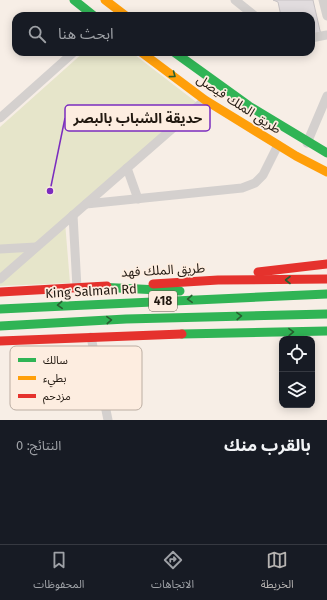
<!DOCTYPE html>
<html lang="ar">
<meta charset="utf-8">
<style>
:root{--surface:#171b24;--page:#20242c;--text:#f1f3f6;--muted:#9ea1a6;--line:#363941;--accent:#b6b3b1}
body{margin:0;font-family:"Fira Sans","Noto Sans Arabic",sans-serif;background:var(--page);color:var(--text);direction:rtl}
.controls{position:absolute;right:12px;bottom:12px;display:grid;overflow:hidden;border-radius:8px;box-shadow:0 2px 10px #0003}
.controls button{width:36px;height:36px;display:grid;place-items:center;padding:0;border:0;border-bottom:1px solid var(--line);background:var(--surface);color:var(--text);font:20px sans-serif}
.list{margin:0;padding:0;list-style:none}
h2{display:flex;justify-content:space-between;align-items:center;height:52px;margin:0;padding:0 16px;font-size:17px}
h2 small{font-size:13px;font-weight:400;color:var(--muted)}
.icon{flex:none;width:22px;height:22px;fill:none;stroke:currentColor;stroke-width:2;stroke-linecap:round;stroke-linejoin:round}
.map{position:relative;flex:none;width:327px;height:420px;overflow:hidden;direction:ltr}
.search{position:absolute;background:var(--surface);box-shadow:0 2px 10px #0003;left:12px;right:12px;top:12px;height:44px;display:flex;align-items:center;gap:10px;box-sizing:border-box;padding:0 14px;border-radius:12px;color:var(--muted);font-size:15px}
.sheet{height:124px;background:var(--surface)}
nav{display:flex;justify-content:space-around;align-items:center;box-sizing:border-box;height:56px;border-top:1px solid var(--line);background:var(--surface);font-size:11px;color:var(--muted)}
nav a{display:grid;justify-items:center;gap:2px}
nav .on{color:var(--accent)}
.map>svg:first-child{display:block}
.green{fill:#e6e5ca}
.building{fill:#e1dcde;stroke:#c7c2c4}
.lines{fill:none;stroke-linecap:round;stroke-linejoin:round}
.street{stroke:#d4d0ce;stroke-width:9}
.fast{stroke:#30b455;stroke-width:9}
.slow{stroke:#ff9f0a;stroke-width:9}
.jam{stroke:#e5322d;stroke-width:9}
.oneway{stroke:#285f30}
.labels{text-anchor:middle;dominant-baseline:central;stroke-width:3.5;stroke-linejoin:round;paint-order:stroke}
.shield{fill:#fdede0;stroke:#64594f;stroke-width:1}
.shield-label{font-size:12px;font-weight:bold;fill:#221911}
.street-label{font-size:13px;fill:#221911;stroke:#fdede0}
.key{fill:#fdede0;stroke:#bbada2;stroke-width:1}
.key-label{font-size:11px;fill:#221911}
.leader{fill:none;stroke:#7b2cbf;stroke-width:1.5}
.callout-dot{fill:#7b2cbf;stroke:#fdede0;stroke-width:1.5}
.callout{fill:#fdede0;stroke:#7b2cbf;stroke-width:1.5}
.callout-label{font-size:14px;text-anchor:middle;font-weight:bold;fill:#221911}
</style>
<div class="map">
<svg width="327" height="420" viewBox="0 0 327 420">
<rect width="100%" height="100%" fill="#f7eee6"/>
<!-- green -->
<path class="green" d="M84 52H131L196 102 65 222 70 283 0 286V127Z"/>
<!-- building -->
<path class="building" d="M273 0H313L321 35 311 36V16H281L278 2Z"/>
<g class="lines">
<!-- street -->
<g class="street">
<path d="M235 0 255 16"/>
<path d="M323 0 327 16"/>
<path d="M311 38 327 35"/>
<path d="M0 118 74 52"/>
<path d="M307 143 327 96"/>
<path d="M127 168 138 199"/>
<path d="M86 204 242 188 255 183 263 175 278 145"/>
<path d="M73 215 77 288"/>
<path d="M0 249 36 247"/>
<path d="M0 279 205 100"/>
<path d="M91 337 108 420"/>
</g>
<!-- fast -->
<g class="fast">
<path d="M74 0 94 16"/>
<path d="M174 52 249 106 327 153"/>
<path d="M97 287 180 291"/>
<path d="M0 309 327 294"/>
<path d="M0 326 126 319 327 314"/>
<path d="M182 334 327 331"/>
</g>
<!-- slow -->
<g class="slow">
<path d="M105 0 126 16"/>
<path d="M141 52 205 100 296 156 327 172"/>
</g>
<!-- jam -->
<g class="jam">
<path d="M258 272 327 264"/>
<path d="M153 284 218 280 327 279"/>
<path d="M0 292 107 286"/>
<path d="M0 341 182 334"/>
</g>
</g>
<!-- one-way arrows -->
<defs><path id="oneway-chevron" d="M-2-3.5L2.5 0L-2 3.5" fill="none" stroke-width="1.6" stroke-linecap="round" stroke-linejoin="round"/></defs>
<g class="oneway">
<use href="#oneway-chevron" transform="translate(173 75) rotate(37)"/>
<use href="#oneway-chevron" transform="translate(288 280) rotate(180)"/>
<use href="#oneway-chevron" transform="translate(190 299) rotate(177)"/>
<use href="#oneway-chevron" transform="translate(60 305) rotate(177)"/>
<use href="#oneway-chevron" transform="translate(239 316) rotate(-2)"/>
<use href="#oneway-chevron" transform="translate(109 320) rotate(-3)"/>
<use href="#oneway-chevron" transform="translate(291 332) rotate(-1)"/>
</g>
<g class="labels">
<!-- shield labels -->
<rect class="shield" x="149" y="291" width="28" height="20" rx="3"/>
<g class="shield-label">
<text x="163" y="301">418</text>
</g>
<!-- street labels -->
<g class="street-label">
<text transform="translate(239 104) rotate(33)">طريق الملك فيصل</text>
<text transform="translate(163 270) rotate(-3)">طريق الملك فهد</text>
<text transform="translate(91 291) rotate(-3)">King Salman Rd</text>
</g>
</g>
<!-- legend -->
<rect x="10" y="346" width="132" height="64" rx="6" class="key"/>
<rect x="18" y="358" width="18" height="4" fill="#30b455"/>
<rect x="18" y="376" width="18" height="4" fill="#ff9f0a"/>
<rect x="18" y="394" width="18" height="4" fill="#e5322d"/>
<g class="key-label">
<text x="43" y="364">سالك</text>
<text x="43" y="382">بطيء</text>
<text x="43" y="400">مزدحم</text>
</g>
<!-- callouts -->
<path class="leader" d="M50 191L65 118"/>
<circle class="callout-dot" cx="50" cy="191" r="4"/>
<rect class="callout" x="65" y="105" width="145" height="26" rx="4"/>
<g class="callout-label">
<text x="138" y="123">حديقة الشباب بالبصر</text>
</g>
</svg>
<div class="controls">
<button><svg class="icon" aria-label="locate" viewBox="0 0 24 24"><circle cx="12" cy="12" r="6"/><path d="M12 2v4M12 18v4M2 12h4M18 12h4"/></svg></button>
<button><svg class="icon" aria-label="layers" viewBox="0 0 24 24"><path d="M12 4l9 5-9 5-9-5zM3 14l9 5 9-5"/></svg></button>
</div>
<div class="search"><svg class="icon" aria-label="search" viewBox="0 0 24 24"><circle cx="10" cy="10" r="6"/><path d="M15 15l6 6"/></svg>ابحث هنا</div>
</div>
<section class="sheet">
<h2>بالقرب منك<small>النتائج: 0</small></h2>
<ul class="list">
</ul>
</section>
<nav>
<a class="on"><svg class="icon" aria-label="map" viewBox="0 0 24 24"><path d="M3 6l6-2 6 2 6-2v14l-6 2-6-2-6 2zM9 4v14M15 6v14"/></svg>الخريطة</a>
<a><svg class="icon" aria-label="directions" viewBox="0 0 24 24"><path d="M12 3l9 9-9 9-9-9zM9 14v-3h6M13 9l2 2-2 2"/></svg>الاتجاهات</a>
<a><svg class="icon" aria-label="saved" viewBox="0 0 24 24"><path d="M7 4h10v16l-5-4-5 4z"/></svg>المحفوظات</a>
</nav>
